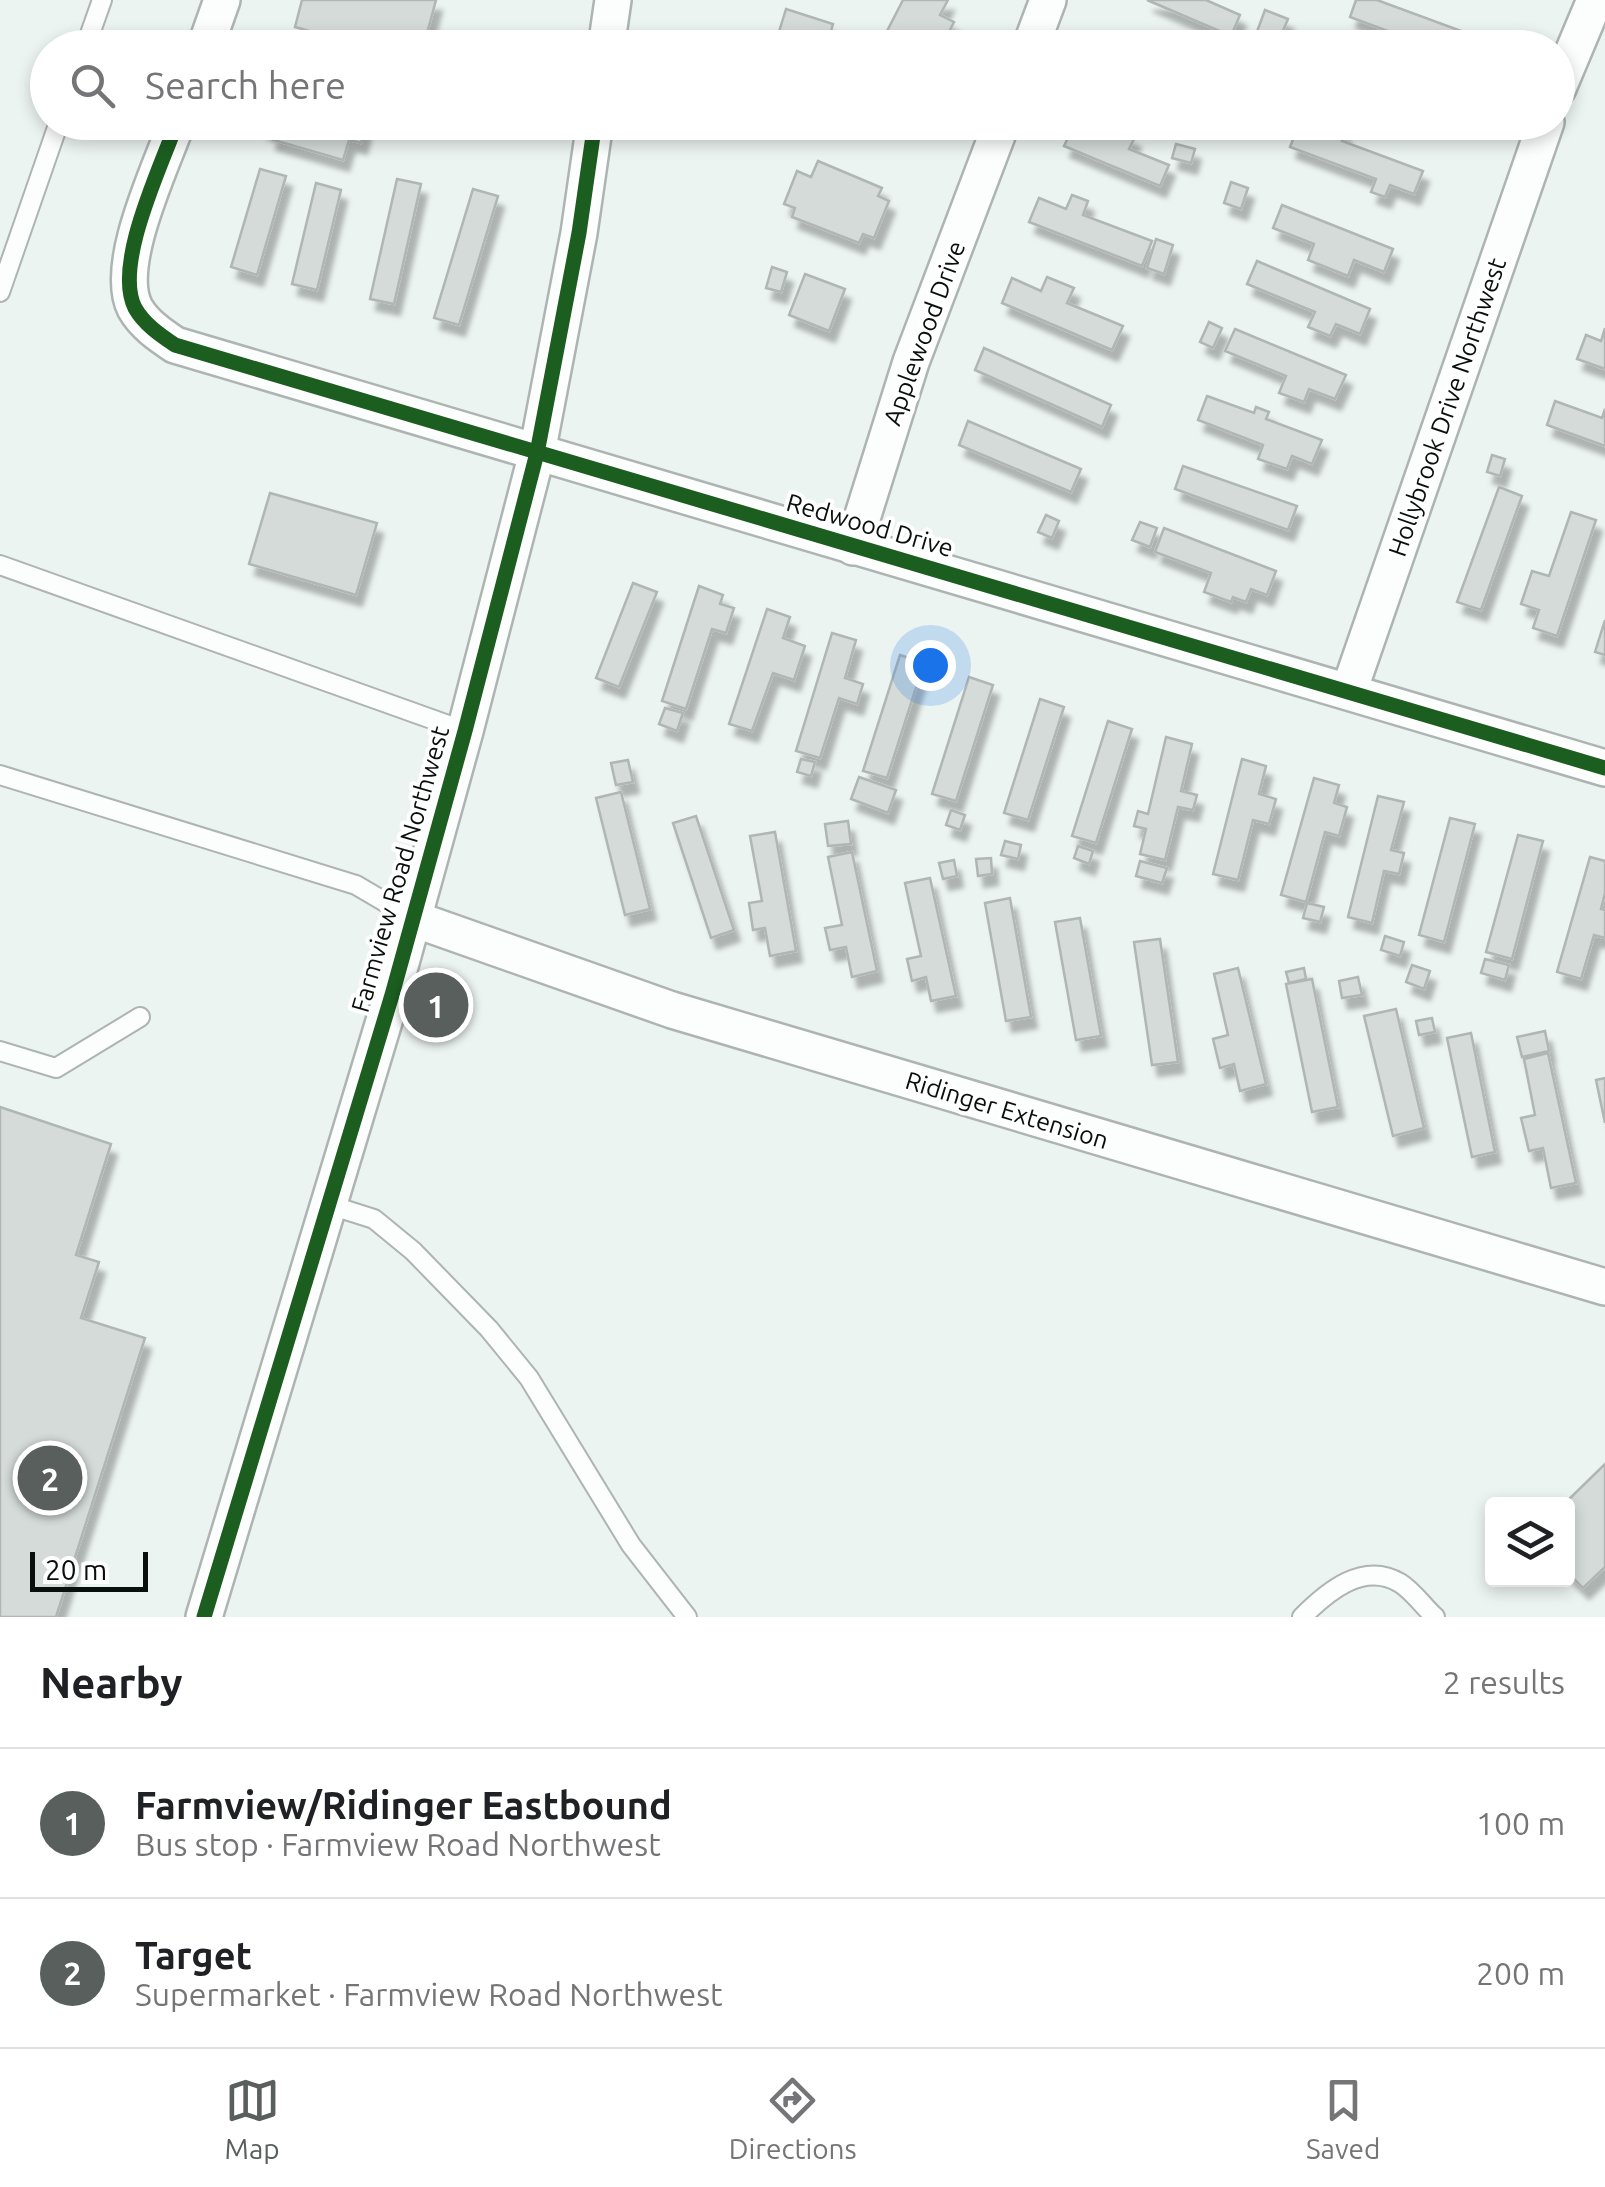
<!DOCTYPE html>
<meta charset="utf-8">
<style>
:root{--surface:#fff;--page:#f6f6f6;--text:#202124;--muted:#757577;--line:#e0e0e0;--accent:#585f5d}
body{margin:0;font-family:Ubuntu,sans-serif;background:var(--page);color:var(--text)}
.controls{position:absolute;right:30px;bottom:30px;display:grid;overflow:hidden;border-radius:10px;box-shadow:0 5px 15px #0003}
.controls button{width:90px;height:90px;display:grid;place-items:center;padding:0;border:0;border-bottom:2px solid var(--line);background:var(--surface);color:var(--text);font:50px sans-serif}
.scale{position:absolute;left:30px;bottom:25px;width:118px;box-sizing:border-box;padding-left:10px;border:5px solid #090f0d;border-top:0;font-size:28px;line-height:35px;white-space:nowrap;color:#090f0d;-webkit-text-stroke:8px #fff;paint-order:stroke}
.you{position:absolute;left:930px;top:665px;width:35px;height:35px;margin:-25px;border:8px solid #fff;border-radius:50%;background:#1a73e8;box-shadow:0 0 0 15px #1a73e833}
.badge{display:grid;place-items:center;width:65px;height:65px;border-radius:50%;background:var(--accent);color:#fff;font-size:32px;font-weight:700}
.pin{position:absolute;translate:-50% -50%;border:5px solid #fff;box-shadow:0 2px 10px #0006}
.list{margin:0;padding:0;list-style:none}
h2{display:flex;justify-content:space-between;align-items:center;height:130px;margin:0;padding:0 40px;font-size:42px}
h2 small{font-size:32px;font-weight:400;color:var(--muted)}
.list li{display:grid;grid-template-columns:65px 1fr auto;gap:30px;align-items:center;box-sizing:border-box;height:150px;padding:0 40px;border-top:2px solid var(--line)}
.list b{display:block;font-size:38px;white-space:nowrap}
.list p{margin:0;font-size:32px;white-space:nowrap;color:var(--muted)}
.list em{font-size:32px;font-style:normal;color:var(--muted)}
.icon{flex:none;width:55px;height:55px;fill:none;stroke:currentColor;stroke-width:2;stroke-linecap:round;stroke-linejoin:round}
.map{position:relative;flex:none;width:1605px;height:1617px;overflow:hidden}
.search{position:absolute;background:var(--surface);box-shadow:0 5px 15px #0003;left:30px;right:30px;top:30px;height:110px;display:flex;align-items:center;gap:25px;box-sizing:border-box;padding:0 35px;border-radius:55px;color:var(--muted);font-size:38px}
.sheet{height:430px;background:var(--surface)}
nav{display:flex;justify-content:space-around;align-items:center;box-sizing:border-box;height:140px;border-top:2px solid var(--line);background:var(--surface);font-size:28px;color:var(--muted)}
nav a{display:grid;justify-items:center;gap:5px}
nav .on{color:var(--accent)}
.map>svg:first-child{display:block}
.building{fill:#d4dbd8;stroke:#b0b6b3;stroke-width:2.5;filter:url(#shadow)}
.lines{fill:none;stroke-linecap:round;stroke-linejoin:round}
.service-casing{stroke:#adb4b1;stroke-width:22}
.minor-casing{stroke:#adb4b1;stroke-width:40}
.service{stroke:#fcfdfd;stroke-width:18}
.minor{stroke:#fcfdfd;stroke-width:35}
.cycleway-casing{stroke:#fff;stroke-width:21}
.cycleway{stroke:#1b5e20;stroke-width:15}
.labels{text-anchor:middle;dominant-baseline:central;stroke-width:8;stroke-linejoin:round;paint-order:stroke}
.street-label{font-size:25px;fill:#090f0d;stroke:#fff}
</style>
<div class="map">
<svg width="1605" height="1617" viewBox="0 0 1605 1617">
<defs>
<filter id="shadow"><feDropShadow dx="6" dy="11" stdDeviation="2.5" flood-color="#0004"/></filter>
</defs>
<rect width="100%" height="100%" fill="#ecf4f1"/>
<!-- building -->
<g class="building">
<path d="M302 0H436L423 48H371L295 27Z"/>
<path d="M903 0H948L940 15 954 22 941 48H897L899 43 885 35Z"/>
<path d="M1147 0H1206L1240 15 1231 36Z"/>
<path d="M1356 0H1377L1472 35 1468 48H1433L1350 17Z"/>
<path d="M786 9 833 24 826 48H774Z"/>
<path d="M1265 10 1288 19 1277 45 1255 37Z"/>
<path d="M1129 35 1151 45 1150 48H1123Z"/>
<path d="M264 122H353V125L365 128 361 143 349 140 343 160 270 139 272 131 262 128Z"/>
<path d="M1097 122 1135 137 1129 149 1169 165 1160 186 1064 146 1074 125 1092 133Z"/>
<path d="M1299 124 1327 134 1330 125 1345 131 1342 141 1423 171 1414 194 1390 185 1385 197 1371 192 1376 179 1290 147Z"/>
<path d="M1176 144 1195 149 1191 163 1172 158Z"/>
<path d="M818 161 882 188 878 196 889 201 874 238 863 234 859 243 792 217 795 208 784 204 797 171 811 177Z"/>
<path d="M260 169 286 176 257 275 231 267Z"/>
<path d="M397 179 421 184 394 304 370 299Z"/>
<path d="M1231 182 1248 188 1241 209 1224 203Z"/>
<path d="M316 183 341 190 317 290 292 284Z"/>
<path d="M473 189 498 196 459 325 434 318Z"/>
<path d="M1072 195 1088 201 1083 215 1152 241 1142 266 1029 222 1039 198 1066 209Z"/>
<path d="M1282 205 1393 249 1384 272 1354 260 1348 276 1308 260 1314 244 1273 228Z"/>
<path d="M1156 239 1173 245 1164 274 1147 268Z"/>
<path d="M1257 261 1370 309 1360 334 1336 324 1330 336 1308 327 1315 312 1247 284Z"/>
<path d="M772 267 787 272 781 292 766 288Z"/>
<path d="M805 274 845 289 829 331 789 315Z"/>
<path d="M1047 277 1074 288 1067 303 1123 326 1112 350 1002 303 1012 278 1041 291Z"/>
<path d="M1209 322 1222 328 1213 348 1200 342Z"/>
<path d="M1605 328V369L1577 359 1586 335 1601 341Z"/>
<path d="M1235 329 1346 375 1335 399 1309 389 1304 402 1279 393 1286 376 1225 351Z"/>
<path d="M984 348 1111 405 1102 427 975 370Z"/>
<path d="M1207 396 1254 413 1256 407 1269 412 1266 419 1322 440 1312 464 1292 456 1287 469 1258 459 1263 445 1198 420Z"/>
<path d="M1555 401 1602 418 1605 409V446L1547 425Z"/>
<path d="M968 421 1081 469 1071 492 959 445Z"/>
<path d="M1492 455 1505 459 1500 476 1487 472Z"/>
<path d="M1183 466 1297 506 1288 530 1175 489Z"/>
<path d="M1499 487 1522 496 1481 610 1457 602Z"/>
<path d="M270 493 377 523 356 595 249 564Z"/>
<path d="M1571 512 1596 520 1557 636 1533 628 1539 610 1521 604 1532 571 1549 576Z"/>
<path d="M1046 515 1059 521 1052 538 1038 532Z"/>
<path d="M1140 522 1157 528 1150 547 1132 540Z"/>
<path d="M1164 528 1276 571 1267 595 1251 589 1246 602 1233 597 1231 602 1204 592 1211 573 1155 552Z"/>
<path d="M633 583 657 592 619 687 596 678Z"/>
<path d="M699 586 723 595 720 604 734 608 726 633 712 629 686 709 662 701Z"/>
<path d="M767 609 790 617 783 638 805 646 794 680 773 673 752 731 729 724Z"/>
<path d="M1605 620V655L1595 652Z"/>
<path d="M832 633 856 640 845 678 863 684 857 704 839 698 820 758 796 751Z"/>
<path d="M900 655 924 663 887 778 863 771Z"/>
<path d="M969 677 993 685 956 801 932 794Z"/>
<path d="M1040 699 1064 707 1028 820 1004 813Z"/>
<path d="M665 708 683 713 677 731 659 724Z"/>
<path d="M1108 721 1132 729 1096 843 1072 836Z"/>
<path d="M1166 737 1192 744 1181 791 1197 795 1193 810 1178 807 1165 860 1140 854 1146 829 1134 826 1138 811 1148 814Z"/>
<path d="M801 759 815 762 811 776 797 772Z"/>
<path d="M1242 759 1266 766 1259 794 1276 799 1269 824 1253 820 1238 880 1213 874Z"/>
<path d="M628 760 633 782 616 785 611 763Z"/>
<path d="M859 777 896 790 888 813 851 799Z"/>
<path d="M1314 778 1339 785 1334 803 1347 807 1339 836 1325 832 1306 902 1281 895Z"/>
<path d="M621 792 650 909 625 915 596 798Z"/>
<path d="M1378 796 1404 802 1391 850 1404 853 1399 874 1384 871 1372 923 1348 917Z"/>
<path d="M951 810 965 815 960 830 946 825Z"/>
<path d="M696 816 734 930 711 938 673 823Z"/>
<path d="M1450 818 1475 824 1444 942 1419 935Z"/>
<path d="M848 821 851 844 828 846 825 824Z"/>
<path d="M775 832 796 951 770 956 765 928 753 930 749 903 762 901 750 836Z"/>
<path d="M1518 835 1543 841 1512 959 1486 952Z"/>
<path d="M1005 841 1021 845 1018 859 1001 855Z"/>
<path d="M1078 846 1093 851 1089 864 1074 858Z"/>
<path d="M852 852 877 971 852 977 846 947 830 950 825 928 842 925 828 857Z"/>
<path d="M1590 857 1605 861V893L1601 909 1605 910V938L1594 935 1581 979 1557 972Z"/>
<path d="M991 858 992 874 978 876 976 859Z"/>
<path d="M954 860 957 876 943 879 939 863Z"/>
<path d="M1140 861 1167 868 1162 883 1136 876Z"/>
<path d="M930 878 956 996 931 1001 926 977 912 981 907 959 921 956 905 883Z"/>
<path d="M1010 898 1031 1017 1006 1021 985 903Z"/>
<path d="M1307 903 1324 907 1320 922 1303 918Z"/>
<path d="M1080 918 1101 1036 1076 1040 1055 922Z"/>
<path d="M1385 936 1404 942 1400 956 1381 950Z"/>
<path d="M1160 939 1178 1062 1152 1065 1134 942Z"/>
<path d="M1485 959 1509 965 1505 980 1481 973Z"/>
<path d="M1412 965 1430 971 1424 989 1406 982Z"/>
<path d="M1238 968 1266 1084 1240 1091 1234 1064 1220 1068 1213 1039 1228 1035 1214 974Z"/>
<path d="M1304 968 1306 979 1289 983 1286 972Z"/>
<path d="M1358 977 1362 995 1342 998 1339 981Z"/>
<path d="M1312 979 1338 1107 1312 1112 1286 984Z"/>
<path d="M1396 1009 1424 1128 1393 1136 1364 1016Z"/>
<path d="M1432 1018 1435 1032 1419 1035 1416 1021Z"/>
<path d="M1545 1031 1549 1051 1522 1057 1517 1037Z"/>
<path d="M1471 1033 1495 1152 1472 1157 1447 1038Z"/>
<path d="M1548 1053 1576 1183 1551 1188 1543 1148 1529 1151 1521 1118 1535 1115 1524 1059Z"/>
<path d="M1605 1078V1123L1596 1080Z"/>
<path d="M0 1107 111 1144 76 1255 99 1262 81 1318 145 1338 56 1617H0Z"/>
<path d="M1605 1464V1567L1583 1588 1568 1573V1504H1564Z"/>
</g>
<g class="lines">
<!-- service casing -->
<g class="service-casing">
<g id="service">
<path d="M85 48 102 0"/>
<path d="M0 292 59 122"/>
<path d="M0 565 465 731"/>
<path d="M0 775 356 885 414 919"/>
<path d="M0 1051 56 1068 140 1017"/>
<path d="M330 1205 374 1219 413 1251 489 1329 529 1378 631 1545 687 1617"/>
<path d="M1302 1617C1327 1592 1363 1561 1400 1583 1413 1591 1424 1607 1435 1617"/>
</g>
</g>
<!-- minor casing -->
<g class="minor-casing">
<g id="minor">
<path d="M205 48 222 0"/>
<path d="M606 48 613 0"/>
<path d="M1030 48 1048 0"/>
<path d="M1558 88 1595 0"/>
<path d="M177 122C161 167 113 265 135 308 144 324 160 335 175 345L1605 768"/>
<path d="M853 547 911 362 1002 122"/>
<path d="M1349 691 1546 122"/>
<path d="M414 919 672 1010 1605 1287"/>
<path d="M204 1617 392 995 465 731 537 453 579 233 595 122"/>
</g>
</g>
<!-- service -->
<use href="#service" class="service"/>
<!-- minor -->
<use href="#minor" class="minor"/>
<!-- cycleway casing -->
<g class="cycleway-casing">
<g id="cycleway">
<path d="M177 122C161 167 113 265 135 308 144 324 160 335 175 345L1605 768"/>
<path d="M204 1617 392 995 465 731 537 453 579 233 595 122"/>
</g>
</g>
<!-- cycleway -->
<use href="#cycleway" class="cycleway"/>
</g>
<g class="labels">
<!-- street labels -->
<g class="street-label">
<text transform="translate(924 333) rotate(-70)">Applewood Drive</text>
<text transform="translate(1447 407) rotate(-71)">Hollybrook Drive Northwest</text>
<text transform="translate(870 525) rotate(16)">Redwood Drive</text>
<text transform="translate(400 869) rotate(-74)">Farmview Road Northwest</text>
<text transform="translate(1007 1110) rotate(17)">Ridinger Extension</text>
</g>
</g>
</svg>
<div class="controls">
<button><svg class="icon" aria-label="layers" viewBox="0 0 24 24"><path d="M12 4l9 5-9 5-9-5zM3 14l9 5 9-5"/></svg></button>
</div>
<div class="scale">20 m</div>
<div class="you"></div>
<div class="pin badge" style="left:436px;top:1005px">1</div>
<div class="pin badge" style="left:50px;top:1478px">2</div>
<div class="search"><svg class="icon" aria-label="search" viewBox="0 0 24 24"><circle cx="10" cy="10" r="6"/><path d="M15 15l6 6"/></svg>Search here</div>
</div>
<section class="sheet">
<h2>Nearby<small>2 results</small></h2>
<ul class="list">
<li><span class="badge">1</span><div><b>Farmview/Ridinger Eastbound</b><p>Bus stop · Farmview Road Northwest</p></div><em>100 m</em></li>
<li><span class="badge">2</span><div><b>Target</b><p>Supermarket · Farmview Road Northwest</p></div><em>200 m</em></li>
</ul>
</section>
<nav>
<a class="on"><svg class="icon" aria-label="map" viewBox="0 0 24 24"><path d="M3 6l6-2 6 2 6-2v14l-6 2-6-2-6 2zM9 4v14M15 6v14"/></svg>Map</a>
<a><svg class="icon" aria-label="directions" viewBox="0 0 24 24"><path d="M12 3l9 9-9 9-9-9zM9 14v-3h6M13 9l2 2-2 2"/></svg>Directions</a>
<a><svg class="icon" aria-label="saved" viewBox="0 0 24 24"><path d="M7 4h10v16l-5-4-5 4z"/></svg>Saved</a>
</nav>
